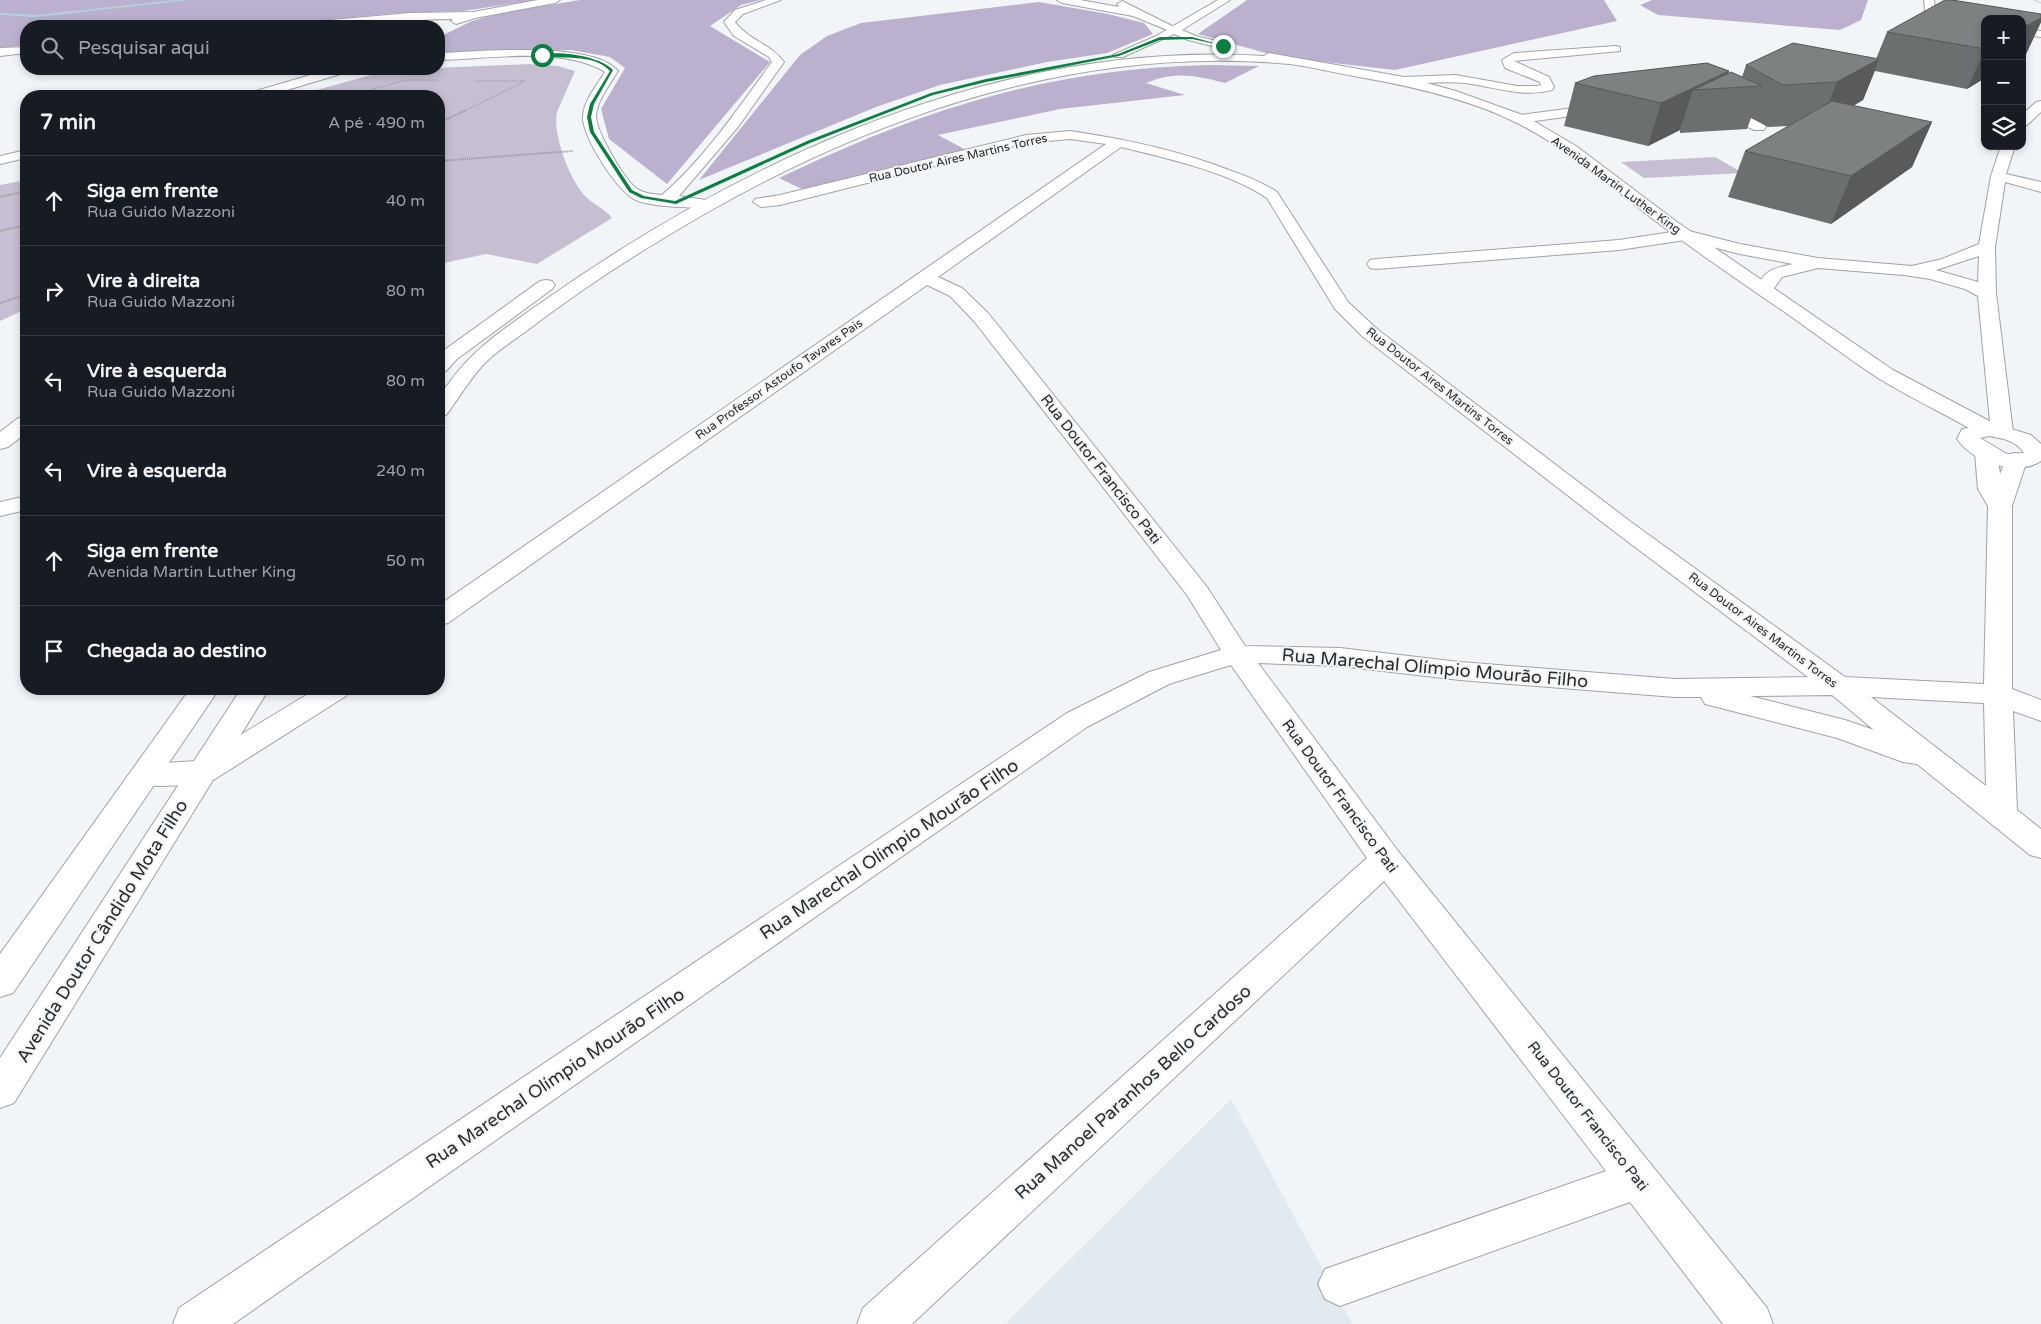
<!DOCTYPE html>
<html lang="pt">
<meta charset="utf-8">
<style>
:root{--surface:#171b24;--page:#242831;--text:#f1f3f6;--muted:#9ea1a6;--line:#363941}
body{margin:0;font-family:"Varela Round",sans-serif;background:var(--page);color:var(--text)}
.controls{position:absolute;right:15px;top:15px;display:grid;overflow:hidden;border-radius:10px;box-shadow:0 2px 8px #0003}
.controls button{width:45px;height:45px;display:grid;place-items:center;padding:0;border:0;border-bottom:1px solid var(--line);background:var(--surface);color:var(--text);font:25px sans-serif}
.stop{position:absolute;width:15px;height:15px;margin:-11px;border:4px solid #0b8043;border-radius:50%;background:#fff}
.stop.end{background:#0b8043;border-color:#fff;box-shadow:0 1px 5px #0008}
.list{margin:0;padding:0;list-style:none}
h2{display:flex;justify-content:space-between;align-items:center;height:65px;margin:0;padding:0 20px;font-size:21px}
h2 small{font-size:16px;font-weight:400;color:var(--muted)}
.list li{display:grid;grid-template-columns:32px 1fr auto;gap:15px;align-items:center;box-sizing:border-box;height:90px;padding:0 20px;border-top:1px solid var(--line)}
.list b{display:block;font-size:19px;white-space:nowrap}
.list p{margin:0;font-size:16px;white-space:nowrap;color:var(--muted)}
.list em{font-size:16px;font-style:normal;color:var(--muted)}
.icon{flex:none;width:28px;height:28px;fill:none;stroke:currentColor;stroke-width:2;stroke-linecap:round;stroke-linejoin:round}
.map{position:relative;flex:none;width:2041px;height:1324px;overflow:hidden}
.search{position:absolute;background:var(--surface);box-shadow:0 2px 8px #0003;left:20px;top:20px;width:425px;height:55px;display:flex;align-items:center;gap:12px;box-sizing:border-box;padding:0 18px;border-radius:20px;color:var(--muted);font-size:19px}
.panel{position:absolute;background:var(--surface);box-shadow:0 2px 8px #0003;left:20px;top:90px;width:425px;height:605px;border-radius:20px}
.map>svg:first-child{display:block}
.built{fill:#e1e9f1}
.green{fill:#c6bfd2}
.forest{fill:#bbb1ce}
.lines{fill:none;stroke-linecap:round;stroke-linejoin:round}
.stream{fill:#aed6d9;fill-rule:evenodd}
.minor-casing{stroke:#a0a2a5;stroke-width:2}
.major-casing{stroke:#a0a2a5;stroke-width:2}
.path-far1{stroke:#949698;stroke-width:1;stroke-dasharray:1 1;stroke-linecap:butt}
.path{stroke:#949698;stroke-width:2;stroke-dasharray:1 1;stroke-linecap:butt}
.minor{fill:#fff;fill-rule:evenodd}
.major{fill:#fff;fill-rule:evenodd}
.wall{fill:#6c6f70}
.shaded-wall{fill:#585a5b}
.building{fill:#7e8182;stroke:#585a5b}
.route{fill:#0b8043}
.labels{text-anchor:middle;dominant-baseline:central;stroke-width:4;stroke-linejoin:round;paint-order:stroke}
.far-street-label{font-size:12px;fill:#292a2b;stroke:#f2f5f7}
.street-label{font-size:15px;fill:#292a2b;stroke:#f2f5f7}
.near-street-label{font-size:18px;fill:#292a2b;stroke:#f2f5f7}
</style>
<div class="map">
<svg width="2041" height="1324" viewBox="0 0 2041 1324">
<rect width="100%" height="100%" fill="#f2f5f7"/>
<!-- built -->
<path class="built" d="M1231 1099 1352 1324H1005Z"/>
<!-- green -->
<g class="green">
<path d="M529 64 558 66 575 71 557 112C552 133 570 181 585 196 592 204 606 209 612 218L537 264 486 254 439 264V96H295L389 70Z"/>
<path d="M1715 157 1743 173 1644 178 1621 162Z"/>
<path d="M26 180V309L0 321V185Z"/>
</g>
<!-- forest -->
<g class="forest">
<path d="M0 0H537L463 11 398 13 257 26H26V45L0 48Z"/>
<path d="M580 0H761L741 5 710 26 770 62 667 184 609 139 601 109 625 68 610 57 571 50 439 54V37L472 21 500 13Z"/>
<path d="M1247 0H1604L1617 21 1395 70 1280 57 1198 34Z"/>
<path d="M1652 0H1868L1861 20 1840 30 1658 15 1640 5Z"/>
<path d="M1039 2 1108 14 1144 23 1153 34 1107 53 1047 62 940 85 876 107 699 180 800 55 827 36 861 23Z"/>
<path d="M1208 65 1259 66 1225 83C1195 75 1175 71 1146 83L1185 95 1060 109 938 135 968 151 802 189 779 178C924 109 1047 69 1208 65Z"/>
</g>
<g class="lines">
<!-- stream -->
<path class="stream" d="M175 0H189L37 17 0 15V13L37 15Z"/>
<!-- minor casing -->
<g class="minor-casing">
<g id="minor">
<path d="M538 0H560L555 3 475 18 456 24 451 21 453 19C399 19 345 30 291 26L297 23 410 13 473 12Z"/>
<path d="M766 0H781L743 14 735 22C748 40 771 44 784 62L738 127 679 196 713 201 715 204 713 207 707 209C685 206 655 208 636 200 618 193 581 135 583 116 584 100 597 85 605 72 563 46 487 59 439 60V53C477 52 593 40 618 71 610 84 598 99 596 115 595 130 624 179 636 188 644 194 653 194 662 195 705 158 739 107 772 62L769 57 734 36 724 22 735 10Z"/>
<path d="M1057 0H1080L1119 7 1117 4 1122 1 1178 29 1172 32 1133 16 1062 3Z"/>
<path d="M1924 0H1934L1935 8 1940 11 1985 22V28L1932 15 1925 10Z"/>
<path d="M2022 29 2041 31V37L2022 35Z"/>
<path d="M1616 46 1620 47V51L1514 61 1549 77 1554 87 1552 90C1522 98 1496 87 1465 83 1445 81 1424 83 1404 85L1398 81 1404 77 1456 75 1517 86H1538L1541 85 1540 82 1505 68 1502 60 1514 53Z"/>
<path d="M26 47V53L0 56V48Z"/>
<path d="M331 69H349L347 72 267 96H248L249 93Z"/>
<path d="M1715 101 1764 124 1766 127 1764 130H1754L1710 108 1708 105Z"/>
<path d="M2041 101V112L2027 125 2022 126V115L2036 102Z"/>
<path d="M1604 104 1611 108 1609 111 1520 123 1513 119 1520 115Z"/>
<path d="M1070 131C1125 139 1177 150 1229 170 1246 176 1262 182 1277 192L1348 302 1377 329 1631 522 1845 677 1984 684 1988 506 1978 489 1975 453 1978 448 1986 446 1994 448 1997 453 2000 474 2008 455 2016 453 2024 455 2027 460 2012 506V689L2041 700V721L2013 711 2017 810 2041 829V858L2030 855 1917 764 1903 762 1837 738 1705 704 1701 697H1675L1460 680 1340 666 1258 663 1398 851 1767 1308 1773 1324H1723L1630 1202 1340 1306 1325 1299 1318 1284 1325 1269 1606 1171 1384 881 912 1324H857L863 1308 1367 858 1231 665 1169 684 1087 727 233 1324H173L179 1308 1067 713 1149 672 1221 650 1187 595 974 321 950 296 927 285 448 623 439 625V605L1106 144 1070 139 1026 143 780 205 761 207 753 202 755 199 780 195 1026 135ZM1121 147C1169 159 1226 171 1267 198L1335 309 1363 337 1615 532 1808 677 1675 679 1460 662 1340 648 1245 646 1207 587 988 313 962 288 938 277ZM1832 695 1874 730 1845 720 1750 696ZM1871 697 1984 703 1986 786Z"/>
<path d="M2001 146H2015L2006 174 2041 182V192L2005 182 1995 247 1996 293 2013 432 2010 437 2002 438 1994 437 1991 432 1978 296 1965 289 1930 279 1904 275 1818 268 1782 277 1770 294H1758L1755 290C1766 269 1771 269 1793 264L1740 254 1685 240 1619 250 1376 269 1370 268 1367 264 1370 260 1376 259 1619 240 1685 230 1740 244 1818 258 1912 266 1942 259 1979 244 1991 176ZM1979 256 1978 282 1936 270Z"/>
<path d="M26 150V158L0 164V156Z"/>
<path d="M26 417V433L8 447 0 449V432L18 418Z"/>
<path d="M26 496V510L0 516V502Z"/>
<path d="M316 689H350L346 696 215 779C194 785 156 789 135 783L131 775 135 767 146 764 198 761Z"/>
</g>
</g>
<!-- major casing -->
<g class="major-casing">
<g id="major">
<path d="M1218 0H1230L1182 30 1196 36 1232 45V49L1228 50 1188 40 1174 34 1123 57H1115L1113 55 1156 36Z"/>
<path d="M1269 53 1404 77 1456 91 1525 116 1576 146 1677 222 1893 370 1995 424 2031 435 2041 444V461C2016 477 1973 462 1957 439L1962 429 1969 428C1939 411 1907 396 1878 378 1846 357 1816 334 1786 313 1745 285 1704 257 1665 228 1616 192 1571 150 1517 123 1470 99 1410 86 1359 77 1336 73 1313 67 1290 64 1066 43 847 125 659 241 614 268 571 297 529 329 516 339 501 348 488 360 471 376 460 397 446 415L439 417C439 411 438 404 439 398 440 393 446 387 449 383 474 347 510 325 545 300 753 154 1004 40 1264 56ZM1989 436C2002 438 2017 441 2024 453L2007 454 1980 438Z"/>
<path d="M546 280 552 281 555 285 552 289 457 359 446 371 439 373V356L443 351 540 281Z"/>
<path d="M190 689H219L13 993 0 997V954Z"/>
<path d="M241 689H269L14 1103 0 1108V1058Z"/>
</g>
</g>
<!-- path-far1 -->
<g class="path-far1">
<path d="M2034 0 2041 3"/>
<path d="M348 96 406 80H437"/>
<path d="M464 111 525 81H475"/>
</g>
<!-- path -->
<g class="path">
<path d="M439 126 443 121 466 110"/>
<path d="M439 161 573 151"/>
<path d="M0 197 26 191"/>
<path d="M0 231 26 225"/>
<path d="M0 303 26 295"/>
</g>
<!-- minor -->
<use href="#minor" class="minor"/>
<!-- major -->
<use href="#major" class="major"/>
</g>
<!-- wall -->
<path class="wall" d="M1945 0H1952L2041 14V22L2026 54 2022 56V19H1985V78L1967 89 1875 71 1863 100 1853 106 1932 122 1912 167 1831 224 1728 197 1745 151 1788 126 1768 127 1751 118 1747 129 1680 133V130L1648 146 1564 126 1575 83 1594 76 1707 63 1729 71 1728 74 1731 72 1742 77 1746 65 1793 43 1876 59 1887 32Z"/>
<!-- shaded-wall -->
<g class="shaded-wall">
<path d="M2041 18V22L2026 54 2022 56V28Z"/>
<path d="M1985 49V78L1967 89Z"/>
<path d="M1879 59 1863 100 1821 124 1837 82Z"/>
<path d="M1729 71 1723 88 1693 90 1680 130 1648 146 1661 103Z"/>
<path d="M1932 122 1912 167 1831 224 1851 176Z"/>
</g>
<!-- building -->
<g class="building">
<path d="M1945 0H1952L2041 14V18L2022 28V19H1985V49L1887 32Z"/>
<path d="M1793 43 1879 59 1837 82 1783 85 1746 65Z"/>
<path d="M1707 63 1729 71 1661 103 1575 83 1594 76Z"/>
<path d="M1731 72 1762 86 1693 90Z"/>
<path d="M1832 101 1932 122 1851 176 1745 151Z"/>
</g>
<!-- route -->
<path class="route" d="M1160 37H1192L1225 46 1192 39 1160 40 1119 56 986 82 933 95 810 143 676 204 641 198 629 192 590 132 587 117 590 104 610 71C592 52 562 61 540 55 558 50 600 56 613 70L594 104 591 117 594 132 632 190 644 196 675 201 807 141 931 93 986 79 1118 54Z"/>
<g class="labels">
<!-- far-street labels -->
<g class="far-street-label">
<text transform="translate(958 158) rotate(-13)">Rua Doutor Aires Martins Torres</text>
<text transform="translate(1616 185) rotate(36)">Avenida Martin Luther King</text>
<text transform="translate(779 379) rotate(-35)">Rua Professor Astoufo Tavares Pais</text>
<text transform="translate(1440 386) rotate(38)">Rua Doutor Aires Martins Torres</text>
<text transform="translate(1763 630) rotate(37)">Rua Doutor Aires Martins Torres</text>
</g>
<!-- street labels -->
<g class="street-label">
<text transform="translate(1101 469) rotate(52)">Rua Doutor Francisco Pati</text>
<text transform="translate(1340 796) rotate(54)">Rua Doutor Francisco Pati</text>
<text transform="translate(1588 1116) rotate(52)">Rua Doutor Francisco Pati</text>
</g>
<!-- near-street labels -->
<g class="near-street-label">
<text transform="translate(1435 668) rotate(5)">Rua Marechal Olímpio Mourão Filho</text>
<text transform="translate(889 849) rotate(-34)">Rua Marechal Olímpio Mourão Filho</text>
<text transform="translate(102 931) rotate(-58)">Avenida Doutor Cândido Mota Filho</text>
<text transform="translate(555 1078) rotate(-34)">Rua Marechal Olímpio Mourão Filho</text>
<text transform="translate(1133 1092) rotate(-42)">Rua Manoel Paranhos Bello Cardoso</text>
</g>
</g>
</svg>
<div class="controls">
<button>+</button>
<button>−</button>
<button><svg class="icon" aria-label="layers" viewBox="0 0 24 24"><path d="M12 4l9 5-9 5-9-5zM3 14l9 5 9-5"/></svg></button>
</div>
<div class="stop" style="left:542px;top:55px"></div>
<div class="stop end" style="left:1223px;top:46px"></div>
<div class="search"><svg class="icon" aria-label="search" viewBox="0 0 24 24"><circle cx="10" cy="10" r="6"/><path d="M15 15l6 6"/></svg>Pesquisar aqui</div>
<section class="panel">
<h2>7 min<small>A pé · 490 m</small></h2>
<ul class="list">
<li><svg class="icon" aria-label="ahead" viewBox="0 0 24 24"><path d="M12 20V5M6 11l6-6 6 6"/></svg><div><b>Siga em frente</b><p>Rua Guido Mazzoni</p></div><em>40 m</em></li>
<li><svg class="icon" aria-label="right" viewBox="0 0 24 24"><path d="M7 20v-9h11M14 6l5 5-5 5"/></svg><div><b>Vire à direita</b><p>Rua Guido Mazzoni</p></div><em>80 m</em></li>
<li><svg class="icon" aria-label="left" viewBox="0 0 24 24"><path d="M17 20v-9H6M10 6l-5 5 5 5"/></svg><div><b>Vire à esquerda</b><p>Rua Guido Mazzoni</p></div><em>80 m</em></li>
<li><svg class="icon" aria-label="left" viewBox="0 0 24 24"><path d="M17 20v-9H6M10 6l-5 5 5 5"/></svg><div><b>Vire à esquerda</b></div><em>240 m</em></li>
<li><svg class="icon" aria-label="ahead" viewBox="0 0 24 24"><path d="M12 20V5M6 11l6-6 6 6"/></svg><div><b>Siga em frente</b><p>Avenida Martin Luther King</p></div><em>50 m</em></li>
<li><svg class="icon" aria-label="arrive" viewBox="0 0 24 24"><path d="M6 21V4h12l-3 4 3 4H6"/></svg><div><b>Chegada ao destino</b></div></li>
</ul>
</section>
</div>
